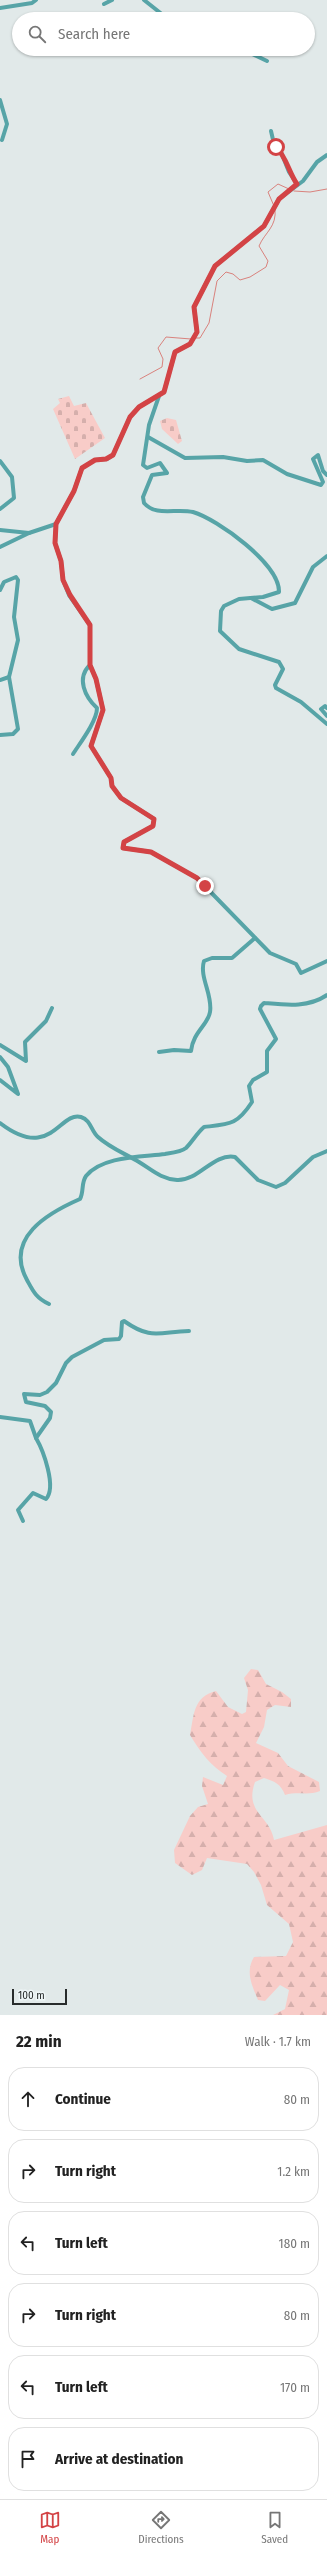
<!DOCTYPE html>
<meta charset="utf-8">
<style>
:root{--surface:#fff;--page:#f6f6f6;--text:#222;--muted:#767676;--line:#e0e0e0;--accent:#d34345}
body{margin:0;font-family:"Fira Sans Condensed",sans-serif;background:var(--page);color:var(--text)}
.scale{position:absolute;left:12px;bottom:10px;width:55px;box-sizing:border-box;padding-left:4px;border:2px solid #282c2c;border-top:0;font-size:11px;line-height:14px;white-space:nowrap;color:#282c2c;-webkit-text-stroke:3px #eef6f7;paint-order:stroke}
.stop{position:absolute;width:12px;height:12px;margin:-9px;border:3px solid #d34345;border-radius:50%;background:#fff}
.stop.end{background:#d34345;border-color:#fff;box-shadow:0 1px 4px #0008}
.list{margin:0;padding:0;list-style:none}
h2{display:flex;justify-content:space-between;align-items:center;height:52px;margin:0;padding:0 16px;font-size:17px}
h2 small{font-size:13px;font-weight:400;color:var(--muted)}
.list li{display:grid;grid-template-columns:26px 1fr auto;gap:12px;align-items:center;box-sizing:border-box;height:64px;margin:0 8px 8px;padding:0 8px;border:1px solid var(--line);border-radius:16px}
.list b{display:block;font-size:15px;white-space:nowrap}
.list em{font-size:13px;font-style:normal;color:var(--muted)}
.icon{flex:none;width:22px;height:22px;fill:none;stroke:currentColor;stroke-width:2;stroke-linecap:round;stroke-linejoin:round}
.map{position:relative;flex:none;width:327px;height:2015px;overflow:hidden}
.search{position:absolute;background:var(--surface);box-shadow:0 1px 3px #0004;left:12px;right:12px;top:12px;height:44px;display:flex;align-items:center;gap:10px;box-sizing:border-box;padding:0 14px;border-radius:22px;color:var(--muted);font-size:15px}
.sheet{height:484px;background:var(--surface)}
nav{display:flex;justify-content:space-around;align-items:center;box-sizing:border-box;height:56px;border-top:1px solid var(--line);background:var(--surface);font-size:11px;color:var(--muted)}
nav a{display:grid;justify-items:center;gap:2px}
nav .on{color:var(--accent)}
.map>svg:first-child{display:block}
.forest{fill:url(#forest-firs)}
.cemetery{fill:url(#cemetery-stones)}
.lines{fill:none;stroke-linecap:round;stroke-linejoin:round}
.stream{stroke:#d9827d;stroke-width:1}
.minor{stroke:#57a4a7;stroke-width:4}
.route{stroke:#d34345;stroke-width:5}
</style>
<div class="map">
<svg width="327" height="2015" viewBox="0 0 327 2015">
<defs>
<pattern id="forest-firs" width="22" height="20" patternUnits="userSpaceOnUse"><rect width="22" height="20" fill="#f8ccc8"/><path d="M5 1l3.5 6h-7zM16 11l3.5 6h-7z" fill="#d5afac"/></pattern>
<pattern id="cemetery-stones" width="16" height="16" patternUnits="userSpaceOnUse"><rect width="16" height="16" fill="#f8ccc8"/><path d="M2 7V4a2 2 0 0 1 4 0v3zM10 15v-3a2 2 0 0 1 4 0v3z" fill="#d5afac"/></pattern>
</defs>
<rect width="100%" height="100%" fill="#e1e9e9"/>
<!-- forest -->
<path class="forest" d="M251 1669 258 1670 266 1684 282 1692 291 1699V1707L275 1705 267 1710 264 1727 256 1743 278 1753 288 1766 319 1782 320 1791C308 1796 298 1791 285 1795 281 1784 274 1781 264 1778L255 1782C244 1813 270 1815 274 1840L327 1825V2015H273L285 2009 289 1990 280 1985 265 2001 258 2000C252 1985 245 1972 254 1957L286 1956 293 1942 289 1924 267 1905 261 1885 254 1872 247 1864 207 1858 202 1870 192 1875 175 1863 174 1850 190 1816 198 1807 208 1804 202 1786 203 1777 223 1785 227 1776C210 1765 201 1753 190 1735 194 1715 193 1697 216 1691L228 1707 242 1714 246 1712 248 1690 244 1678Z"/>
<!-- cemetery -->
<g class="cemetery">
<path d="M69 396 74 406 86 403 105 438 75 459 53 409 60 403 58 399Z"/>
<path d="M167 418 176 420 182 441 178 444 162 429 160 421Z"/>
</g>
<g class="lines">
<!-- stream -->
<g class="stream">
<path d="M294 191 310 192 327 189"/>
<path d="M274 206 268 192 278 184 289 189"/>
<path d="M194 338H200L209 323 217 281 226 272 233 274 240 280 250 277 266 267 268 261 259 246C265 232 277 227 275 209"/>
<path d="M140 379 162 367 163 359 158 348 166 337 191 339"/>
</g>
<!-- minor -->
<g class="minor">
<path d="M144 0 168 19"/>
<path d="M104 4 112 0"/>
<path d="M0 8 32 3 36 0"/>
<path d="M242 49 267 61"/>
<path d="M0 100 7 124 2 140"/>
<path d="M271 131 274 144 281 152 289 172 297 184"/>
<path d="M159 396 149 425 143 465 147 468 160 463 167 473 152 475 143 497 144 503C156 517 176 508 193 512 217 519 280 564 279 592L263 597 239 599 224 606 221 611 220 631 239 649 279 662 283 669 275 685 276 688 301 702 327 724"/>
<path d="M148 437 185 458 223 457 247 461 263 460 287 474 321 485 323 482 313 459 318 455 323 471 327 475"/>
<path d="M0 461 12 477 14 498 0 509"/>
<path d="M56 524 55 543 61 561 63 580 69 595 90 625V665L96 679 103 710 91 746 111 778 112 786 121 798 154 819 153 826 124 842 123 848 151 852 197 878 270 953 296 964 301 973 327 961"/>
<path d="M0 530 29 533 56 524 74 491 82 468 95 460 107 459 113 455 130 417 139 407 164 392 175 352 190 344 197 332 194 307 215 266 264 226 279 199 303 181 317 162 327 155"/>
<path d="M0 547 29 533"/>
<path d="M0 590 4 582 16 577 18 580 14 617 18 640 9 677 0 680"/>
<path d="M251 598 272 609 295 603 313 567 327 556"/>
<path d="M327 708 325 706 321 709 327 716"/>
<path d="M0 735 13 734 18 729 9 677"/>
<path d="M73 754C80 743 97 721 97 708 85 697 76 678 90 665"/>
<path d="M0 1045 26 1061 25 1042 46 1021 52 1008"/>
<path d="M159 1052 174 1050 191 1051C193 1032 208 1025 210 1012 213 995 199 977 204 961L212 958H232L255 938"/>
<path d="M0 1057 8 1067 18 1094 0 1080"/>
<path d="M0 1123C51 1162 59 1111 81 1117 91 1120 91 1131 98 1137 110 1148 126 1154 139 1162 152 1170 161 1179 177 1180 199 1181 213 1153 235 1157L258 1180 276 1187 285 1183 313 1157 327 1151"/>
<path d="M49 1304C36 1298 33 1291 27 1280 4 1238 48 1213 80 1199 84 1192 81 1183 86 1176 102 1156 142 1157 165 1154 171 1153 181 1152 186 1148 192 1142 197 1133 204 1127 230 1124 237 1125 252 1102L249 1086 253 1080 267 1072V1051L276 1039 260 1009 261 1006 264 1003C286 1005 308 1008 327 995"/>
<path d="M0 1417 30 1421 36 1438"/>
<path d="M23 1521 18 1510 33 1493 46 1499C57 1487 43 1450 36 1438L50 1418 51 1412 45 1406 26 1402 24 1394 40 1395 47 1392 56 1383 66 1363 72 1357 104 1340 119 1339 121 1336 122 1322 124 1321C151 1340 158 1332 189 1331"/>
</g>
</g>
<g class="lines">
<!-- route -->
<path class="route" d="M205 886 197 878 151 852 123 848 124 842 153 826 154 819 121 798 112 786 111 778 91 746 103 710 96 679 90 665V625L70 595 63 580 61 561 55 543 56 524 74 491 82 468 95 460 106 459 113 455 130 417 139 407 164 392 175 352 190 344 197 332 194 307 215 266 264 226 279 199 297 184C289 173 286 156 276 147"/>
</g>
</svg>
<div class="scale">100 m</div>
<div class="stop" style="left:276px;top:147px"></div>
<div class="stop end" style="left:205px;top:886px"></div>
<div class="search"><svg class="icon" aria-label="search" viewBox="0 0 24 24"><circle cx="10" cy="10" r="6"/><path d="M15 15l6 6"/></svg>Search here</div>
</div>
<section class="sheet">
<h2>22 min<small>Walk · 1.7 km</small></h2>
<ul class="list">
<li><svg class="icon" aria-label="ahead" viewBox="0 0 24 24"><path d="M12 20V5M6 11l6-6 6 6"/></svg><div><b>Continue</b></div><em>80 m</em></li>
<li><svg class="icon" aria-label="right" viewBox="0 0 24 24"><path d="M7 20v-9h11M14 6l5 5-5 5"/></svg><div><b>Turn right</b></div><em>1.2 km</em></li>
<li><svg class="icon" aria-label="left" viewBox="0 0 24 24"><path d="M17 20v-9H6M10 6l-5 5 5 5"/></svg><div><b>Turn left</b></div><em>180 m</em></li>
<li><svg class="icon" aria-label="right" viewBox="0 0 24 24"><path d="M7 20v-9h11M14 6l5 5-5 5"/></svg><div><b>Turn right</b></div><em>80 m</em></li>
<li><svg class="icon" aria-label="left" viewBox="0 0 24 24"><path d="M17 20v-9H6M10 6l-5 5 5 5"/></svg><div><b>Turn left</b></div><em>170 m</em></li>
<li><svg class="icon" aria-label="arrive" viewBox="0 0 24 24"><path d="M6 21V4h12l-3 4 3 4H6"/></svg><div><b>Arrive at destination</b></div></li>
</ul>
</section>
<nav>
<a class="on"><svg class="icon" aria-label="map" viewBox="0 0 24 24"><path d="M3 6l6-2 6 2 6-2v14l-6 2-6-2-6 2zM9 4v14M15 6v14"/></svg>Map</a>
<a><svg class="icon" aria-label="directions" viewBox="0 0 24 24"><path d="M12 3l9 9-9 9-9-9zM9 14v-3h6M13 9l2 2-2 2"/></svg>Directions</a>
<a><svg class="icon" aria-label="saved" viewBox="0 0 24 24"><path d="M7 4h10v16l-5-4-5 4z"/></svg>Saved</a>
</nav>
